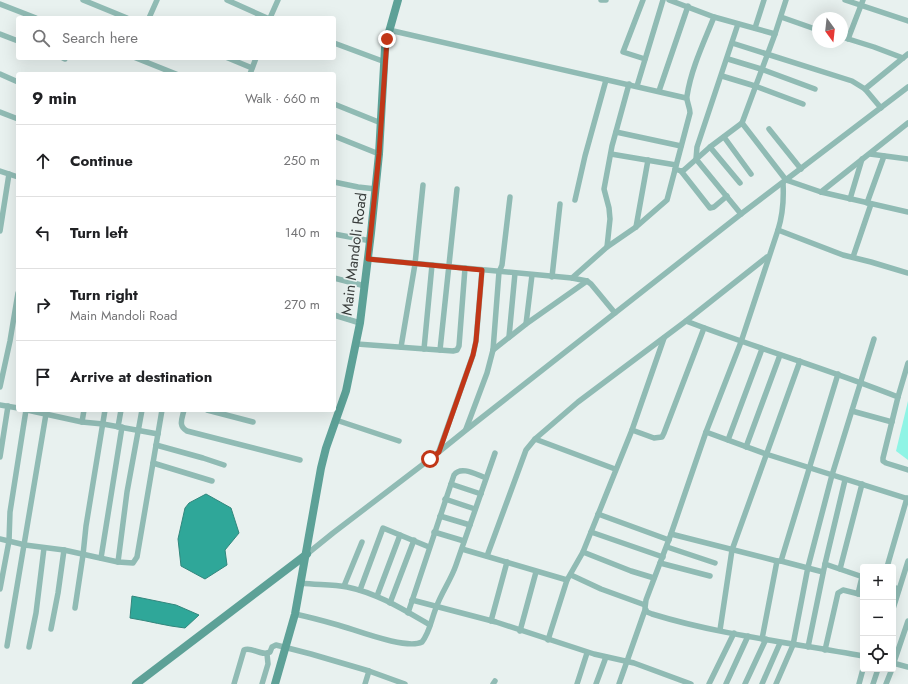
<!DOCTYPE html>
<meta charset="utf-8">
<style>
:root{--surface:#fff;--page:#f6f6f6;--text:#202124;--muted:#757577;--line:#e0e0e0}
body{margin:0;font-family:Jost,sans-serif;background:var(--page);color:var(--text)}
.controls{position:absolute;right:12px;bottom:12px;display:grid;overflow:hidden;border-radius:4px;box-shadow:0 4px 16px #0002}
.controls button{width:36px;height:36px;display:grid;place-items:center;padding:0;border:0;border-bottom:1px solid var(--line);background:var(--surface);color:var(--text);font:20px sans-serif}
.compass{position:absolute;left:812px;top:12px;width:36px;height:36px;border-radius:50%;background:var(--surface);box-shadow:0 4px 16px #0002;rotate:165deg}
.stop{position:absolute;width:12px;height:12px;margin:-9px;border:3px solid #c13617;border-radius:50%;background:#fff}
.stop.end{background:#c13617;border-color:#fff;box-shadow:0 1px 4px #0008}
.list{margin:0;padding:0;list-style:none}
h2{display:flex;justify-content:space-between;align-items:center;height:52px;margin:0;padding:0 16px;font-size:17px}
h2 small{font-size:13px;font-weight:400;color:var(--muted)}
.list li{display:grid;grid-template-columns:26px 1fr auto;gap:12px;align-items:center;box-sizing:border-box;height:72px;padding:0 16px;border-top:1px solid var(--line)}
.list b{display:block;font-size:15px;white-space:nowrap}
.list p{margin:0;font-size:13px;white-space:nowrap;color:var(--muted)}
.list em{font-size:13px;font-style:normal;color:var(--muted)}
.icon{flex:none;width:22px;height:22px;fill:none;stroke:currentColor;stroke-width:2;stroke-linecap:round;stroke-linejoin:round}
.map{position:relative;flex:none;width:908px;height:684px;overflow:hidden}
.search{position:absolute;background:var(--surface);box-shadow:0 4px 16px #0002;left:16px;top:16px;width:320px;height:44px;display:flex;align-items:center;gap:10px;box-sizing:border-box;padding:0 14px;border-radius:4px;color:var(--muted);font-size:15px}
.panel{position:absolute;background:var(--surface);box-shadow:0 4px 16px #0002;left:16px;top:72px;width:320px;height:340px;border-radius:4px}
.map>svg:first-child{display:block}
.green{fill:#8ff4e5}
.water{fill:#2fa799;stroke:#32877d}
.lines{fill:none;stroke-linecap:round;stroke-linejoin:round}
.street{stroke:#90bbb4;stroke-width:5.5}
.secondary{stroke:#5da197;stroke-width:8}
.route{stroke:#c13617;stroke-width:5}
.labels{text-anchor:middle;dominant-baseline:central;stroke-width:3.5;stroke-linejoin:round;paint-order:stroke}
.street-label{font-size:15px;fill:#383c3b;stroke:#e8f1ef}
</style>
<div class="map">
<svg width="908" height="684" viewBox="0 0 908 684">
<rect width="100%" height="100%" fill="#e8f1ef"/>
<!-- green -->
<path class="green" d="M908 401V460L896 451Z"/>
<!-- water -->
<g class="water">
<path d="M206 494 231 508 239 533 225 550 227 565 205 579 181 566 178 539 185 508 189 503Z"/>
<path d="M132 596 176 605 199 615 185 628C166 626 149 621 130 618Z"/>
</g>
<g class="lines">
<!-- street -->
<g class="street">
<path d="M83 0 127 18"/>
<path d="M227 0 267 18"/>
<path d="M601 0H606"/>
<path d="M643 0 623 52 645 59"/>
<path d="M669 0 714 17 775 34"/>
<path d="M845 0 908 21"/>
<path d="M0 4 36 18"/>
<path d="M781 17 818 30"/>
<path d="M149 18 157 0"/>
<path d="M270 18 278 0"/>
<path d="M738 24 697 147 696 159 741 214"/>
<path d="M755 28 764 0"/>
<path d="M389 30 686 98"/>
<path d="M0 34 18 41"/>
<path d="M842 37 874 47 903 58"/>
<path d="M848 39 863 0"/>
<path d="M334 43 385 62"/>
<path d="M732 43 852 81 865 89 881 108"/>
<path d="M63 58 65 59"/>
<path d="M136 58 176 74"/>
<path d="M228 58 252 68"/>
<path d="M728 59 761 69 815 89"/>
<path d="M0 74 18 82"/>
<path d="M250 74 256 58"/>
<path d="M722 76 755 86 803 104"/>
<path d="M637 86 663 0"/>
<path d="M865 89 908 54"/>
<path d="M659 91 688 6"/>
<path d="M334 104 381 123"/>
<path d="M0 112 18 119"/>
<path d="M742 123 775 34 786 0"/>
<path d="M769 129 801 169"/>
<path d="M616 132 681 146"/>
<path d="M334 136 379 154"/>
<path d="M724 137 751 174"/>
<path d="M710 147 740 183"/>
<path d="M611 154 676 165"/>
<path d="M870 154 908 159"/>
<path d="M675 169 681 171 684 170 710 147 742 123 786 180 821 192 908 212"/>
<path d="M0 171 18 177"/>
<path d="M681 171 710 208 714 207 727 196"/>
<path d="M334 182 358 187 376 189"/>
<path d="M783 183C784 200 783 214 778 230L741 342 706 432 671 534 646 600 645 608 647 612 652 614C720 635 793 643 863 656"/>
<path d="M821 192 908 123"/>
<path d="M850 199 862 159"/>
<path d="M575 200 585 156 606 80"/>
<path d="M867 203 884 156"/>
<path d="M636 227 648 160"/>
<path d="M778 230 843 255 871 262 908 273"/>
<path d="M0 231 9 174"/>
<path d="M334 234 371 241"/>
<path d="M607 247 610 219 609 208 604 189 612 146 629 84"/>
<path d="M853 257 871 204"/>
<path d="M368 259 572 278 587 281 591 284 615 313"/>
<path d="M552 277 560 204"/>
<path d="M334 278 365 286"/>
<path d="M572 278 607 247 636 227 667 200 690 113C690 107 686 101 687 96 691 69 704 42 714 17"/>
<path d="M334 315 360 323"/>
<path d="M686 321C756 348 828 369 898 397"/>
<path d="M526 324 532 275"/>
<path d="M509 337 515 273"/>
<path d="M357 344 453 351 457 350 459 346 465 268"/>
<path d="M401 347 415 264 423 185"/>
<path d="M424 349 432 265"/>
<path d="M440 350 457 189"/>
<path d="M493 350 526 324 587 281"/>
<path d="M908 363 898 397 883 458V461L886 463 908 470"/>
<path d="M0 387 10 341 18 293"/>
<path d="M0 405 18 408"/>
<path d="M27 410 82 422 103 424 158 434"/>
<path d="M184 410C182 419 178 426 187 431L300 460"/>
<path d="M207 410 253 422"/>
<path d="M852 411 892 422"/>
<path d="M336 420 399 441"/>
<path d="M82 422 84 410"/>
<path d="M118 427 121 410"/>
<path d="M466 429 487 373 493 350 499 272 502 265 510 197"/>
<path d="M632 430 654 438 662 437 664 433 704 328"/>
<path d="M706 432 766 454 908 499"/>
<path d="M535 439 615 469"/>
<path d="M728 440 762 349"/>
<path d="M156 445 203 458 224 465"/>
<path d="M746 447 780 355"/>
<path d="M439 451 473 355 476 341 482 270"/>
<path d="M0 457 8 406"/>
<path d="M153 463 212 481"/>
<path d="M451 484 481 494"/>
<path d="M445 499 475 509"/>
<path d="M598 514 669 540"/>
<path d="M440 516 470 525"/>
<path d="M434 532 464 541"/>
<path d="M591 532 663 557"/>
<path d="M671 534 777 561"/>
<path d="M0 539 25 545 64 550 118 562 133 563 137 557 162 410"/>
<path d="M667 547 715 563"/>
<path d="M462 549 567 580"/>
<path d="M583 552 631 571 654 578"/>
<path d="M307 554 333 533 430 459 466 430 741 214 908 87"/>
<path d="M487 556 526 450 535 439 578 402 686 321 767 257"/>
<path d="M101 558 122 427"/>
<path d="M781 561 823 572"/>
<path d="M118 562 127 492 142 410"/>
<path d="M660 563 710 576"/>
<path d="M825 564 863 577"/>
<path d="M887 567 907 498"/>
<path d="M840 569 862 484"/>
<path d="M571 575 601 589 645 605"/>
<path d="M301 583C316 585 332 584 347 587 377 593 404 610 430 625"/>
<path d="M344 586 362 542"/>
<path d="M893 587 899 589"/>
<path d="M0 589 9 541 10 512 26 410"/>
<path d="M360 590 383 528 429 547"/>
<path d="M858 594 862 577"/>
<path d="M377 596 400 535"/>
<path d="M412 600 496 622 594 654 634 663 691 684"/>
<path d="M390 603 414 540"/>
<path d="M75 608 83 555 86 526 105 410"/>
<path d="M893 609 908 561"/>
<path d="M408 613 454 475C461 465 477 475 486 478"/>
<path d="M295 614C309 617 324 621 338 625 356 630 406 650 422 642 430 632 431 620 436 608 441 593 451 580 456 565L495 453"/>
<path d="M491 621 507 562"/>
<path d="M51 629 58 593 64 550"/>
<path d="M720 630 732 550 800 361"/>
<path d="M520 631 536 572"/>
<path d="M762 639 777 561H781L838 374"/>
<path d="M548 640 567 580 583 552 632 430 664 338"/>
<path d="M7 646 46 414"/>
<path d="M29 647 36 613 44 548"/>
<path d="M808 647 825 564 845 480"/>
<path d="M825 650 838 593 843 590 863 595"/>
<path d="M893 663 908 667"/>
<path d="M893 665 908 621"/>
<path d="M234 684 244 650C252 646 261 657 270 652L272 647 276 645 311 654 369 671 405 684"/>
<path d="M262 684 268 664 267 654"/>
<path d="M365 684 369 671"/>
<path d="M493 684 495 681"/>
<path d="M577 684 587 653"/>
<path d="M596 684 606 657"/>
<path d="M619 684 645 610"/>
<path d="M709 684 734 633"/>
<path d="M726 684 748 636"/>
<path d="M745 684 766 639"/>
<path d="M762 684 780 643"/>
<path d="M776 684 793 645 808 567 832 475 874 339"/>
<path d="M859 684 863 669"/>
<path d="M873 684 878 669"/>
<path d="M886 684 892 669"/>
</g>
<!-- secondary -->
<g class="secondary">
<path d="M136 684 307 554"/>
<path d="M275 684 295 614 321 468 326 448 346 391 360 323 371 233 379 154 385 48 387 39 398 0"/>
</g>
</g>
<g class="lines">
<!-- route -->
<path class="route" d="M387 39 379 154 368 259 482 270 476 341 473 355 439 452 430 459"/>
</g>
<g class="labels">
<!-- street labels -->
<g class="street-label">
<text transform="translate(354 254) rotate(-83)">Main Mandoli Road</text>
</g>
</g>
</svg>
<div class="controls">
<button>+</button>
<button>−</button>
<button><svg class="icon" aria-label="locate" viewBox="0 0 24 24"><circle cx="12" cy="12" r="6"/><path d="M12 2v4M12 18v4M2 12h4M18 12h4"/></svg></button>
</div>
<svg class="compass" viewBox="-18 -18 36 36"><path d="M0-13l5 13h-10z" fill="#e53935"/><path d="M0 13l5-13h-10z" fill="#757577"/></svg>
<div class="stop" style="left:430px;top:459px"></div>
<div class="stop end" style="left:387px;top:39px"></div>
<div class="search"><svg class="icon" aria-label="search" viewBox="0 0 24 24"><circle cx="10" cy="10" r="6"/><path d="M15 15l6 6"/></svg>Search here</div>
<section class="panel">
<h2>9 min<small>Walk · 660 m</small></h2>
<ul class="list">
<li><svg class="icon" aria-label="ahead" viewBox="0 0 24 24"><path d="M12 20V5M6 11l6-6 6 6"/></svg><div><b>Continue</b></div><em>250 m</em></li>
<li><svg class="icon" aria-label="left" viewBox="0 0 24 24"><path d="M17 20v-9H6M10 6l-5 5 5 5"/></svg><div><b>Turn left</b></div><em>140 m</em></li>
<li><svg class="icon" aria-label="right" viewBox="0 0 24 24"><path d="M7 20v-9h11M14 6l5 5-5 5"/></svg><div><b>Turn right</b><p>Main Mandoli Road</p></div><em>270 m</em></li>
<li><svg class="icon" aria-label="arrive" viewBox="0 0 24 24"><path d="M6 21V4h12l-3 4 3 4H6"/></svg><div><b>Arrive at destination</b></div></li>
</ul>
</section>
</div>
